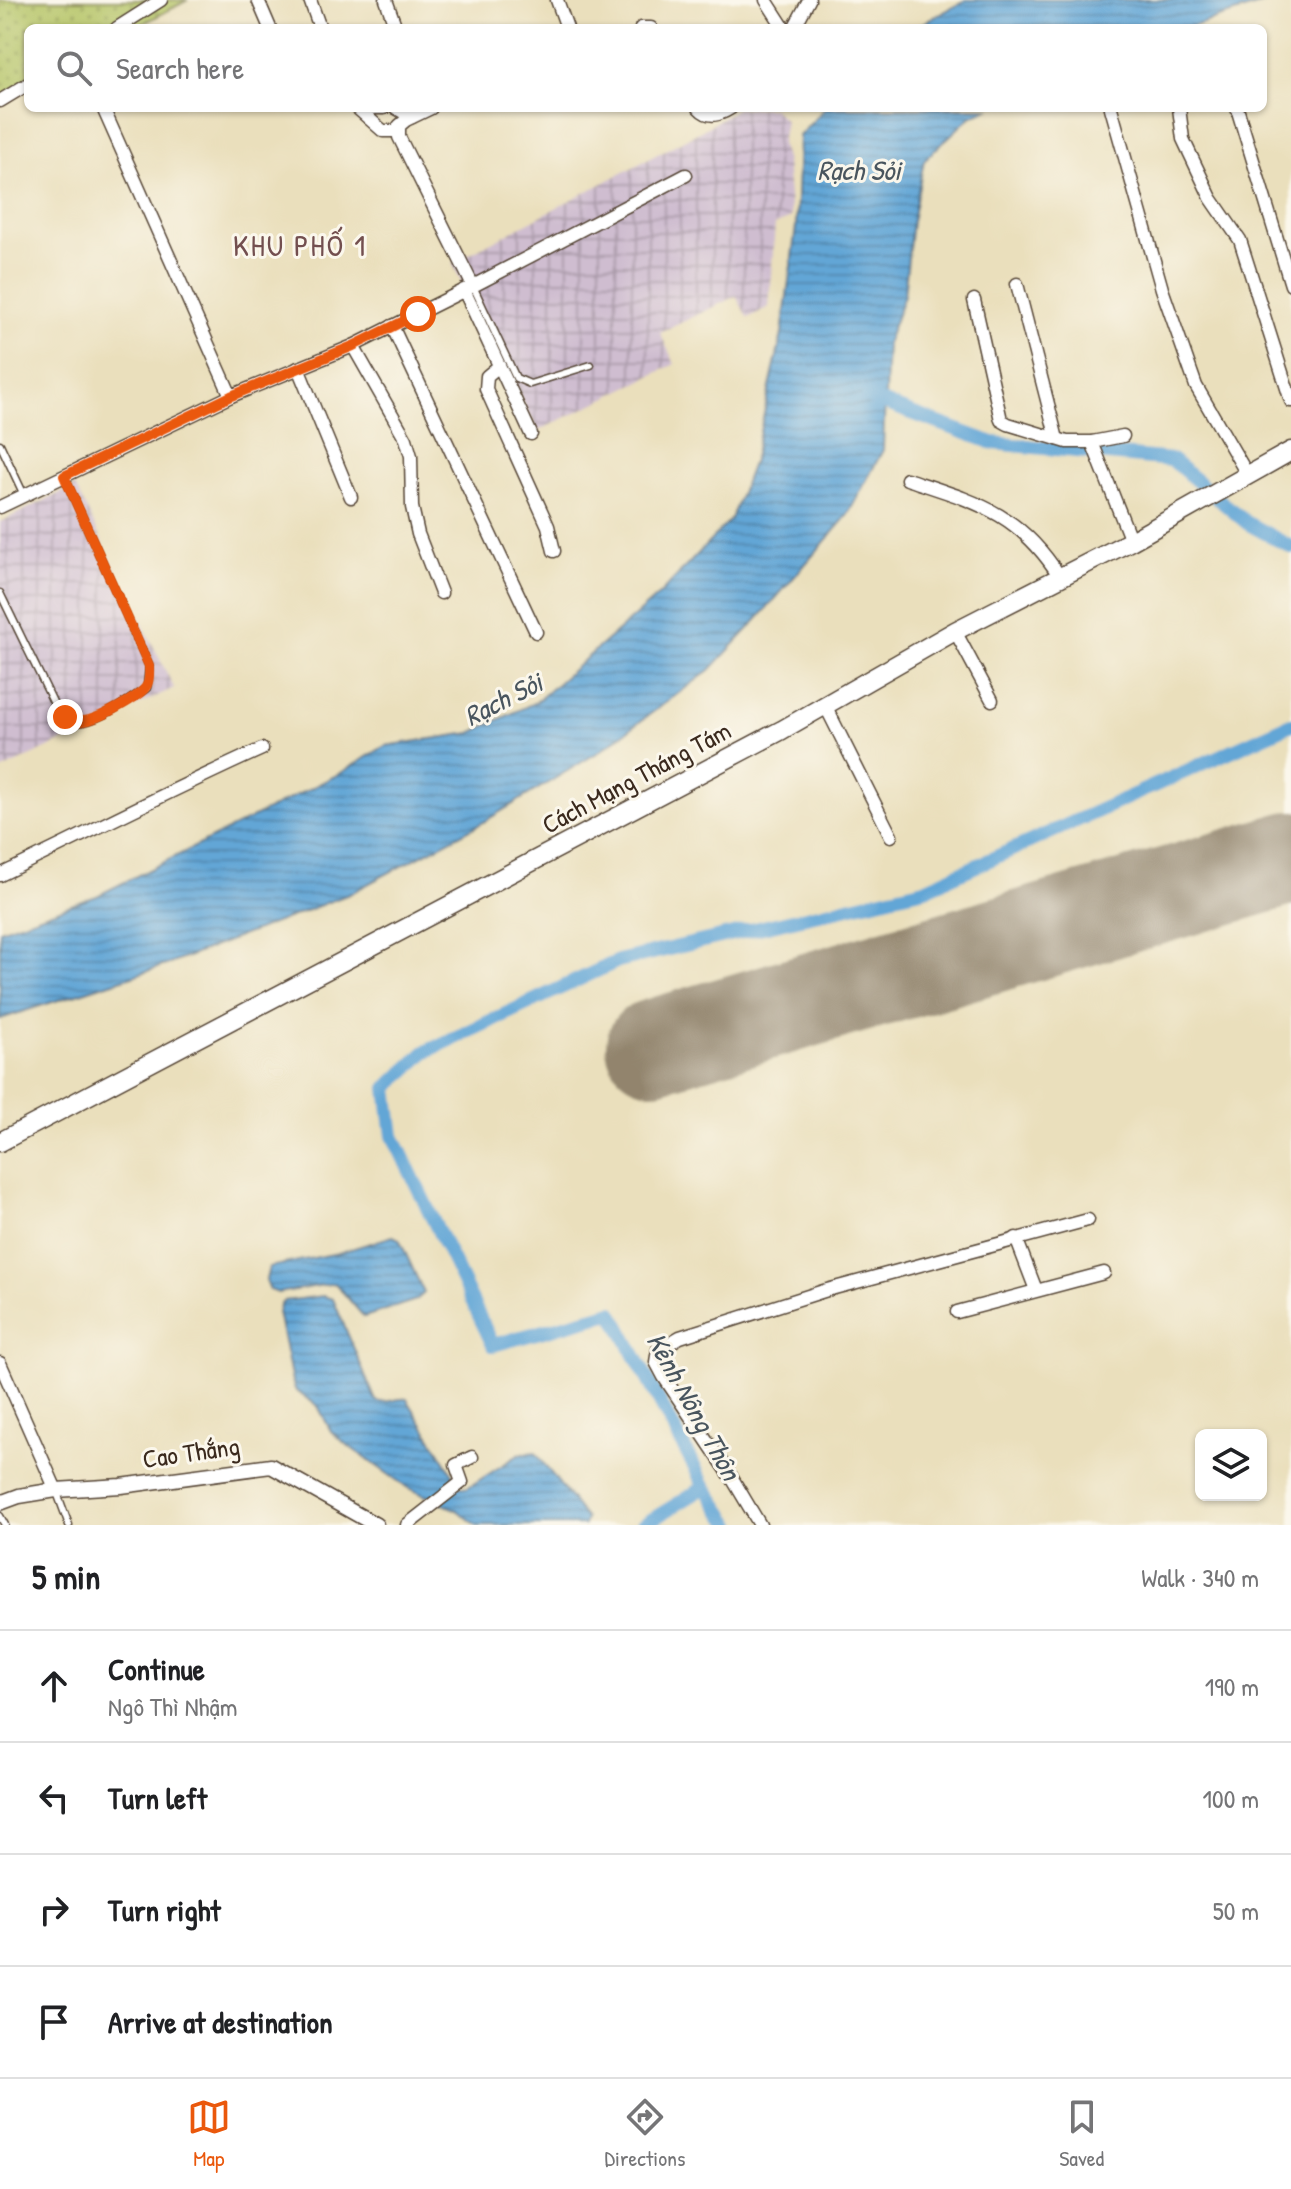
<!DOCTYPE html>
<meta charset="utf-8">
<style>
:root{--surface:#fff;--page:#f2f2f2;--text:#202124;--muted:#757577;--line:#e0e0e0;--accent:#ea580c}
body{margin:0;font-family:"Patrick Hand",sans-serif;background:var(--page);color:var(--text)}
.controls{position:absolute;right:24px;bottom:24px;display:grid;overflow:hidden;border-radius:12px;box-shadow:0 2px 6px #0004}
.controls button{width:72px;height:72px;display:grid;place-items:center;padding:0;border:0;border-bottom:2px solid var(--line);background:var(--surface);color:var(--text);font:40px sans-serif}
.stop{position:absolute;width:24px;height:24px;margin:-18px;border:6px solid #ea580c;border-radius:50%;background:#fff}
.stop.end{background:#ea580c;border-color:#fff;box-shadow:0 2px 8px #0008}
.list{margin:0;padding:0;list-style:none}
h2{display:flex;justify-content:space-between;align-items:center;height:104px;margin:0;padding:0 32px;font-size:34px}
h2 small{font-size:26px;font-weight:400;color:var(--muted)}
.list li{display:grid;grid-template-columns:52px 1fr auto;gap:24px;align-items:center;box-sizing:border-box;height:112px;padding:0 32px;border-top:2px solid var(--line)}
.list b{display:block;font-size:30px;white-space:nowrap}
.list p{margin:0;font-size:26px;white-space:nowrap;color:var(--muted)}
.list em{font-size:26px;font-style:normal;color:var(--muted)}
.icon{flex:none;width:44px;height:44px;fill:none;stroke:currentColor;stroke-width:2;stroke-linecap:round;stroke-linejoin:round}
.map{position:relative;flex:none;width:1291px;height:1525px;overflow:hidden}
.search{position:absolute;background:var(--surface);box-shadow:0 2px 6px #0004;left:24px;right:24px;top:24px;height:88px;display:flex;align-items:center;gap:20px;box-sizing:border-box;padding:0 28px;border-radius:12px;color:var(--muted);font-size:30px}
.sheet{height:552px;background:var(--surface)}
nav{display:flex;justify-content:space-around;align-items:center;box-sizing:border-box;height:112px;border-top:2px solid var(--line);background:var(--surface);font-size:22px;color:var(--muted)}
nav a{display:grid;justify-items:center;gap:4px}
nav .on{color:var(--accent)}
.map>svg:first-child{display:block}
.industrial{fill:url(#industrial-grid)}
.grass{fill:url(#grass-dots);stroke:#787742;stroke-width:2}
.water{fill:url(#water-rules);stroke:#4e687a;stroke-width:2}
.lines{fill:none;stroke-linecap:round;stroke-linejoin:round}
.canal{stroke:#62a6d6;stroke-width:14}
.runway{stroke:#92846d;stroke-width:94}
.service-casing{stroke:#554536;stroke-width:9}
.minor-casing{stroke:#554536;stroke-width:15}
.tertiary-casing{stroke:#554536;stroke-width:17}
.primary-casing{stroke:#554536;stroke-width:21}
.service{stroke:#fff;stroke-width:6}
.minor{stroke:#fff;stroke-width:12}
.tertiary{stroke:#fff;stroke-width:14}
.primary{stroke:#fff;stroke-width:18}
.route{stroke:#ea580c;stroke-width:10}
.labels{text-anchor:middle;dominant-baseline:central;stroke-width:6;stroke-linejoin:round;paint-order:stroke}
.street-label{font-size:26px;fill:#3b2a1e;stroke:#fbf7ec}
.water-label{font-size:28px;font-style:italic;fill:#49555e;stroke:#fbf7ec}
.quarter-label{font-size:30px;letter-spacing:2px;fill:#734f4f;stroke:#fbf7ec}
</style>
<div class="map">
<svg width="1291" height="1525" viewBox="0 0 1291 1525">
<defs>
<pattern id="industrial-grid" width="8" height="8" patternUnits="userSpaceOnUse" patternTransform="scale(2)"><rect width="8" height="8" fill="#cfbdd0"/><path d="M0 4h8M4 0v8" fill="none" stroke="#a99aa8"/></pattern>
<pattern id="grass-dots" width="8" height="8" patternUnits="userSpaceOnUse" patternTransform="scale(2)"><rect width="8" height="8" fill="#b5c466"/><path d="M2 2h.1M6 6h.1" fill="none" stroke="#949f53" stroke-width="1.8" stroke-linecap="round"/></pattern>
<pattern id="water-rules" width="6" height="5" patternUnits="userSpaceOnUse" patternTransform="scale(2)"><rect width="6" height="5" fill="#62a6d6"/><path d="M0 2.5h6" fill="none" stroke="#5287ad"/></pattern>
</defs>
<rect width="100%" height="100%" fill="#fbf7ec"/>
<filter id="ink" filterUnits="userSpaceOnUse"><feTurbulence type="fractalNoise" baseFrequency=".0125" numOctaves="2"/><feDisplacementMap in="SourceGraphic" scale="16" xChannelSelector="R" yChannelSelector="G"/><feConvolveMatrix kernelMatrix="1 2 1 2 8 2 1 2 1" color-interpolation-filters="sRGB"/></filter>
<filter id="wash" filterUnits="userSpaceOnUse"><feTurbulence type="fractalNoise" baseFrequency=".006" numOctaves="4" result="noise"/><feDisplacementMap in="SourceGraphic" scale="32" xChannelSelector="R" yChannelSelector="G"/><feGaussianBlur stdDeviation="1.8" result="paint"/><feColorMatrix in="noise" values="0 0 0 0 0 0 0 0 0 0 0 0 0 0 0 0 0 1.4 0 .05"/><feComposite in="paint" operator="in"/></filter>
<g filter="url(#wash)">
<rect width="100%" height="100%" fill="#eadfbc"/>
<!-- industrial -->
<g class="industrial">
<path d="M738 108H773L785 121 781 143 786 162 791 218 775 225 769 307 748 318 736 296 660 333 675 364 538 431 452 263 701 131Z"/>
<path d="M75 486 174 688 0 771V522Z"/>
</g>
<!-- grass -->
<path class="grass" d="M0 0H188L135 28H28V85L0 100Z"/>
<!-- water -->
<g class="water">
<path d="M966 0H1275L1187 28H914Z"/>
<path d="M825 108H990L970 117 924 160 912 221 904 295 887 342 883 450 847 516 756 621 710 670 600 751 482 823 349 894 172 963 0 1019V930L97 896 339 774 385 746 471 733 536 702 660 594 731 519 754 458 782 334 796 227 799 136Z"/>
<path d="M393 1236 399 1239 424 1293 416 1300 364 1317 335 1283 278 1293 270 1290 266 1280 269 1267 338 1253Z"/>
<path d="M323 1296 333 1299 376 1401C386 1405 396 1397 407 1399L456 1479 457 1486 467 1488 520 1454 535 1452 586 1519 584 1525H477L457 1510 408 1488 347 1445 331 1431 318 1406 296 1391 292 1381 278 1312 280 1305 284 1301Z"/>
</g>
<g class="lines">
<!-- canal -->
<g class="canal">
<path d="M868 397 993 443 1172 460 1247 523 1291 547"/>
<path d="M643 1525 705 1487"/>
<path d="M731 1525 705 1487 612 1312 493 1345 393 1136 387 1088 425 1052 618 961 925 889 1291 724"/>
</g>
<!-- runway -->
<path class="runway" d="M653 1046 1291 858"/>
</g>
</g>
<g filter="url(#ink)">
<g class="lines">
<!-- service casing -->
<g class="service-casing">
<g id="service">
<path d="M473 286 516 378 530 384 591 365"/>
<path d="M0 444 24 495"/>
<path d="M0 593 54 704C58 710 64 720 72 722 93 727 130 699 147 688L149 666 64 476"/>
<path d="M56 1490 69 1525"/>
<path d="M0 1516 5 1525"/>
</g>
</g>
<!-- minor casing -->
<g class="minor-casing">
<g id="minor">
<path d="M258 0 270 28"/>
<path d="M310 0 320 28"/>
<path d="M386 0 396 28"/>
<path d="M557 0 567 28"/>
<path d="M766 0 784 28"/>
<path d="M117 28 161 0"/>
<path d="M641 28H651"/>
<path d="M794 28 809 0"/>
<path d="M0 101 28 84"/>
<path d="M103 108 231 396"/>
<path d="M357 108 383 131H398"/>
<path d="M373 108H384"/>
<path d="M396 108 412 117"/>
<path d="M699 108C709 119 720 115 731 108"/>
<path d="M1111 108 1162 289 1196 386 1247 474"/>
<path d="M1179 108 1183 139 1211 198 1240 240 1291 401"/>
<path d="M1237 108 1291 285"/>
<path d="M1017 284 1057 439"/>
<path d="M473 286 686 175"/>
<path d="M464 290 531 434"/>
<path d="M974 300 1001 420 1008 424 1067 442H1092L1131 541"/>
<path d="M392 326 536 632"/>
<path d="M353 346 406 439 411 456 412 507 418 534 441 593"/>
<path d="M499 366 487 376 486 389 548 526 554 551"/>
<path d="M298 368 351 497"/>
<path d="M1092 442 1123 436"/>
<path d="M907 479C976 502 1019 512 1060 577"/>
<path d="M0 507 231 396 353 346 473 286 399 137V126L406 120 431 108"/>
<path d="M955 631 992 700"/>
<path d="M825 705 891 836"/>
<path d="M0 875C88 833 173 789 262 749"/>
<path d="M1016 1238 1036 1290"/>
<path d="M957 1312 1104 1273"/>
<path d="M0 1363 56 1490"/>
<path d="M407 1525 462 1482 456 1465 472 1457"/>
<path d="M760 1525 732 1478 664 1377 656 1362 658 1350 680 1337 827 1290 1088 1220"/>
</g>
</g>
<!-- tertiary casing -->
<g class="tertiary-casing">
<path id="tertiary" d="M0 1503 19 1496 56 1490 121 1486 271 1466 376 1525"/>
</g>
<!-- primary casing -->
<g class="primary-casing">
<path id="primary" d="M0 1142 782 730 955 631 1131 541 1291 451"/>
</g>
<!-- service -->
<use href="#service" class="service"/>
<!-- minor -->
<use href="#minor" class="minor"/>
<!-- tertiary -->
<use href="#tertiary" class="tertiary"/>
<!-- primary -->
<use href="#primary" class="primary"/>
</g>
</g>
<g class="lines" filter="url(#ink)">
<!-- route -->
<path class="route" d="M65 717C71 721 75 722 83 721 97 720 141 697 147 685 150 679 149 672 149 666L64 476 231 396 353 346 418 314"/>
</g>
<g class="labels">
<!-- street labels -->
<g class="street-label">
<text transform="translate(636 777) rotate(-28)">Cách Mạng Tháng Tám</text>
<text transform="translate(191 1452) rotate(-8)">Cao Thắng</text>
</g>
<!-- water labels -->
<g class="water-label">
<text x="859" y="170">Rạch Sỏi</text>
<text transform="translate(503 699) rotate(-27)">Rạch Sỏi</text>
<text transform="translate(694 1406) rotate(61)">Kênh Nông Thôn</text>
</g>
<!-- quarter labels -->
<g class="quarter-label">
<text x="300" y="245">KHU PHỐ 1</text>
</g>
</g>
</svg>
<div class="controls">
<button><svg class="icon" aria-label="layers" viewBox="0 0 24 24"><path d="M12 4l9 5-9 5-9-5zM3 14l9 5 9-5"/></svg></button>
</div>
<div class="stop" style="left:418px;top:314px"></div>
<div class="stop end" style="left:65px;top:717px"></div>
<div class="search"><svg class="icon" aria-label="search" viewBox="0 0 24 24"><circle cx="10" cy="10" r="6"/><path d="M15 15l6 6"/></svg>Search here</div>
</div>
<section class="sheet">
<h2>5 min<small>Walk · 340 m</small></h2>
<ul class="list">
<li><svg class="icon" aria-label="ahead" viewBox="0 0 24 24"><path d="M12 20V5M6 11l6-6 6 6"/></svg><div><b>Continue</b><p>Ngô Thì Nhậm</p></div><em>190 m</em></li>
<li><svg class="icon" aria-label="left" viewBox="0 0 24 24"><path d="M17 20v-9H6M10 6l-5 5 5 5"/></svg><div><b>Turn left</b></div><em>100 m</em></li>
<li><svg class="icon" aria-label="right" viewBox="0 0 24 24"><path d="M7 20v-9h11M14 6l5 5-5 5"/></svg><div><b>Turn right</b></div><em>50 m</em></li>
<li><svg class="icon" aria-label="arrive" viewBox="0 0 24 24"><path d="M6 21V4h12l-3 4 3 4H6"/></svg><div><b>Arrive at destination</b></div></li>
</ul>
</section>
<nav>
<a class="on"><svg class="icon" aria-label="map" viewBox="0 0 24 24"><path d="M3 6l6-2 6 2 6-2v14l-6 2-6-2-6 2zM9 4v14M15 6v14"/></svg>Map</a>
<a><svg class="icon" aria-label="directions" viewBox="0 0 24 24"><path d="M12 3l9 9-9 9-9-9zM9 14v-3h6M13 9l2 2-2 2"/></svg>Directions</a>
<a><svg class="icon" aria-label="saved" viewBox="0 0 24 24"><path d="M7 4h10v16l-5-4-5 4z"/></svg>Saved</a>
</nav>
